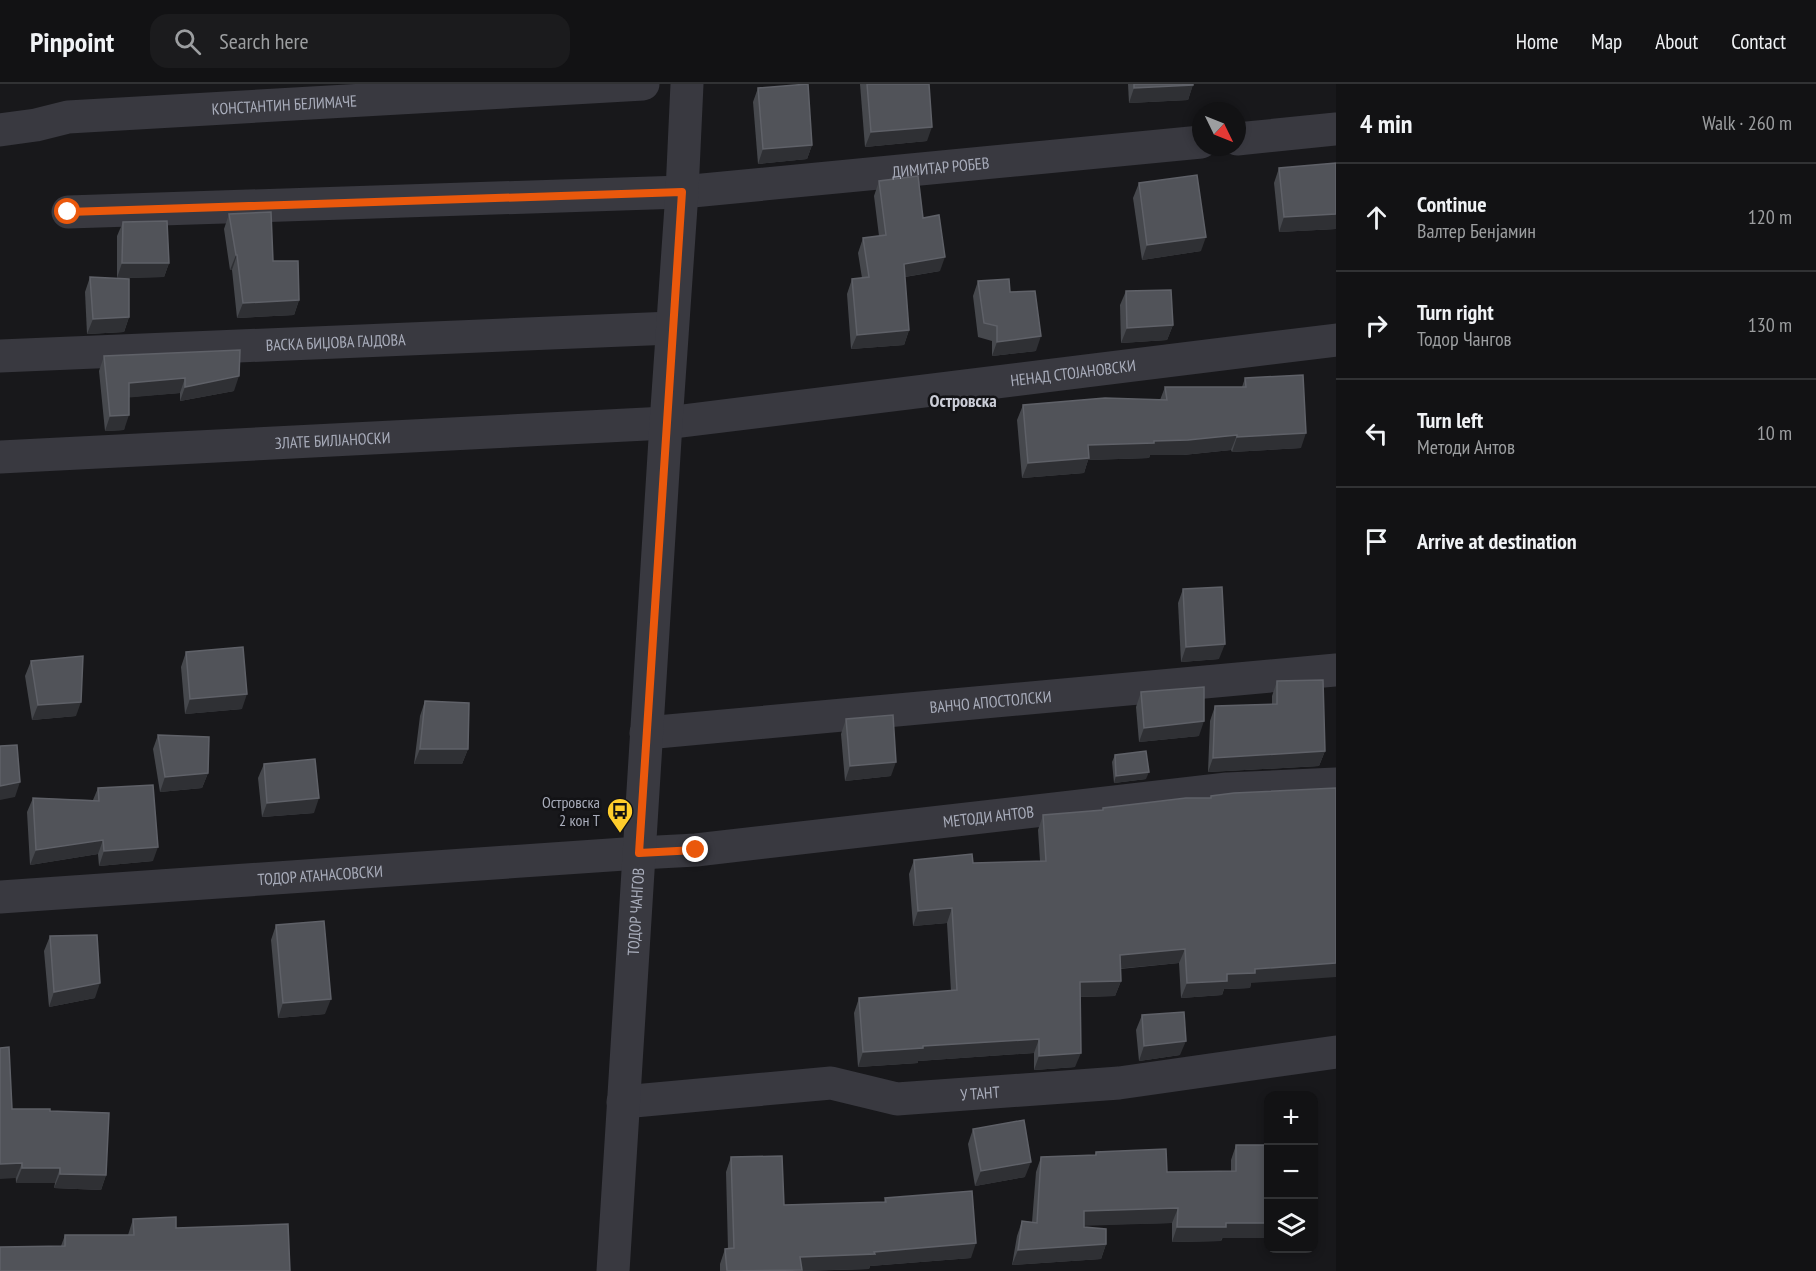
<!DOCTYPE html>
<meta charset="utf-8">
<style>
:root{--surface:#121214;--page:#1b1b1d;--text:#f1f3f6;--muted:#9c9ea0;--line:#313234}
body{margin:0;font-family:"PT Sans Narrow",sans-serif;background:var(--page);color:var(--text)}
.controls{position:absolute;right:18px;bottom:18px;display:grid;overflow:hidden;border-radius:12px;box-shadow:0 3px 9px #0003}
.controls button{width:54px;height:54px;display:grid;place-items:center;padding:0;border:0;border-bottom:2px solid var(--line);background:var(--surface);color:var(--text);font:30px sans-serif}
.compass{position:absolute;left:1192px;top:18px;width:54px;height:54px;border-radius:50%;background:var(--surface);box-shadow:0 3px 9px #0003;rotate:133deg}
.stop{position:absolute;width:18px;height:18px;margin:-14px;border:4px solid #ea580c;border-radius:50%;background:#fff}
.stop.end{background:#ea580c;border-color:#fff;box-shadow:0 2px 6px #0008}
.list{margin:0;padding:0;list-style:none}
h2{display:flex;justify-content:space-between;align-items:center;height:78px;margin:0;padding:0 24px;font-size:26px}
h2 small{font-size:20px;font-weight:400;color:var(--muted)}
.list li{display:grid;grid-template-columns:39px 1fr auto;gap:18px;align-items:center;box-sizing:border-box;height:108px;padding:0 24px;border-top:2px solid var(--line)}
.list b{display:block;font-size:22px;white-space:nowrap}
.list p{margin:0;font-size:20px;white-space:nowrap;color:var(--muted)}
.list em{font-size:20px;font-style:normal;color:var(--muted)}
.icon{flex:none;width:33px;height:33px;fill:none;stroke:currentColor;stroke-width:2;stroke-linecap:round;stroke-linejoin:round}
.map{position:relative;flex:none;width:1336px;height:1187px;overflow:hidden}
header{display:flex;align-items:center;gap:36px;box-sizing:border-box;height:84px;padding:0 30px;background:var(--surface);border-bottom:2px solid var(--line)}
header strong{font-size:28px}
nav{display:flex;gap:33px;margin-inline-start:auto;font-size:21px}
.search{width:420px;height:54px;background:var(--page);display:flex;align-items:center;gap:15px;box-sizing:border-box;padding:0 21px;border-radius:18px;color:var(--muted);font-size:22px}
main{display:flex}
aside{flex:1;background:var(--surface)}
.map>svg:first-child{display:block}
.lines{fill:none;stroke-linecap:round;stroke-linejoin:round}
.minor{stroke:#393940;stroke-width:33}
.wall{fill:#46484d}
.shaded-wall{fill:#2f3034}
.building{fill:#515359;stroke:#5f6168;stroke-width:1.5}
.route{stroke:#ea580c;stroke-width:8}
.labels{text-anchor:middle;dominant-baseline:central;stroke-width:5;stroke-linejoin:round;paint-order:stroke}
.street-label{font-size:16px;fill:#a9adbb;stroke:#131316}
.poi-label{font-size:16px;fill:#a9adbb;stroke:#131316;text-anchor:end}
.neighbourhood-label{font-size:18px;font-weight:bold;fill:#cbcdd7;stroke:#131316}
</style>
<header>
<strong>Pinpoint</strong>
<div class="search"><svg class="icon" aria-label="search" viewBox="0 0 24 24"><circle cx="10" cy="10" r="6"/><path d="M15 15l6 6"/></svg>Search here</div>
<nav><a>Home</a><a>Map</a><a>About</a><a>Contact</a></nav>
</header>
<main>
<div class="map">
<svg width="1336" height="1187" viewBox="0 0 1336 1187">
<rect width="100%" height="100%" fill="#18181b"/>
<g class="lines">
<!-- minor -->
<g class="minor">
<path id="s1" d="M0 46 36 41 68 33 643 0"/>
<path d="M1237 55 1336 45"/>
<path id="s2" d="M68 128 682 108 1201 58"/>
<path id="s3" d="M0 272 672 244"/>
<path id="s4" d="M0 373 666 339 1336 256"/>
<path id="s5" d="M646 649 1336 586"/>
<path id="s6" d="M0 813 639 769 696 766 1227 705 1336 700"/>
<path id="s7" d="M623 1018 831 999 897 1015 1119 999 1336 968"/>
<path id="s8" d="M613 1187 666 339 682 108 687 0"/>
</g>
</g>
<!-- wall -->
<g class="wall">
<path d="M860 0H929L927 57 865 63Z"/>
<path d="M1128 0H1193L1188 16 1129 19Z"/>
<path d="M758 4 812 61 807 75 758 80 753 18Z"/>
<path d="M1336 79V145L1279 148 1274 99 1279 84Z"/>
<path d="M879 97 923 134 940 187 905 193 909 246 904 261 851 265 847 210 852 195 862 194 858 169 863 154 879 152 874 112Z"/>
<path d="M1139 99 1201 167 1142 176 1133 114Z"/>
<path d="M229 130 273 177 299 216 294 231 237 234 232 186H230L224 145Z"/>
<path d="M123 138 169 179 164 193 117 194V152Z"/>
<path d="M90 193 129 233 124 248 87 250 85 208Z"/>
<path d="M978 197 1010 208 1036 267 992 272V257L978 253 973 212Z"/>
<path d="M1126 207 1173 241 1167 256 1121 259 1120 221Z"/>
<path d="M104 272 234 307 180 317V309L129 313 124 346 105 347 99 287Z"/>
<path d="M1245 294 1301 364 1232 368 1231 366 1183 371H1150L1149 374 1088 376 1084 389 1022 394 1017 336 1023 321 1160 316 1165 303H1242Z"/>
<path d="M1183 505 1219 575 1181 578 1178 519Z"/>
<path d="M186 568 242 625 185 630 181 583Z"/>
<path d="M31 577 76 632 32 636 25 592Z"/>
<path d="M1277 597 1325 667 1319 682 1208 688 1210 637 1215 622 1272 620V612Z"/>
<path d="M1141 608 1199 652 1139 658 1136 623Z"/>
<path d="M425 617 468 665 462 680H414L420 632Z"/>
<path d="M846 635 891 692 845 697 841 650Z"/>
<path d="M158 651 208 689 202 704 160 708 153 665Z"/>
<path d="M1115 671 1146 695 1114 699 1112 678Z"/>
<path d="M264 680 314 729 262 733 258 694Z"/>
<path d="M98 704 153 777 99 782 98 770 30 781 27 728 33 714 93 716Z"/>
<path d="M1211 712 1251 899 1250 904 1224 905 1222 911 1181 914 1179 879 1120 885 1121 897 1115 912 1080 913 1075 983 1034 986V969L918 977V979L858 983 854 929 859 914 951 907 947 839 913 842 909 790 914 776 973 779 1040 777 1038 746 1043 731 1102 726 1103 724 1210 714Z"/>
<path d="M276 841 325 930 278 934 271 856Z"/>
<path d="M50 852 95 914 49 923 44 867Z"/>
<path d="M1142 931 1180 971 1139 977 1136 946Z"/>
<path d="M12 1025 50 1027 106 1091 101 1106 54 1104 55 1099H16Z"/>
<path d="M973 1045 1025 1093 975 1102 968 1060Z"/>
<path d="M1236 1061H1269L1221 1157 1172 1158V1139L1084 1141V1143L1106 1160 1101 1175 1012 1181 1017 1152 1022 1137 1032 1138 1036 1088 1041 1073 1095 1071 1096 1068 1167 1088 1231 1087V1076Z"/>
<path d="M731 1073 784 1121 884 1118 885 1114 971 1174 870 1182 869 1185 801 1187H720V1180L725 1165H728L726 1088Z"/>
<path d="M133 1135 176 1144 290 1187 61 1162 65 1151H128Z"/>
</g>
<!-- shaded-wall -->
<g class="shaded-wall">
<path d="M1193 1 1188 16 1129 19 1134 4Z"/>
<path d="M932 43 927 57 865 63 871 48Z"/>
<path d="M812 61 807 75 758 80 763 65Z"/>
<path d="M1336 130V145L1279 148 1284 133Z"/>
<path d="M1206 153 1201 167 1142 176 1147 161Z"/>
<path d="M236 171H237L232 186H230Z"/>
<path d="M945 173 940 187 898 194 904 180Z"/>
<path d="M122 179H169L164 193 117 194Z"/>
<path d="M299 216 294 231 237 234 243 219Z"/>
<path d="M129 233 124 248 87 250 93 235Z"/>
<path d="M1173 241 1167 256 1121 259 1127 244Z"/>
<path d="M909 246 904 261 851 265 857 251Z"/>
<path d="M1041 252 1036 267 992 272 997 258Z"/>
<path d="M239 292 234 307 180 317 185 303Z"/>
<path d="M185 294 180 309 124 314 129 299Z"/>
<path d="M129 331 124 346 105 347 110 332Z"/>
<path d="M1306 349 1301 364 1232 368 1237 353Z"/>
<path d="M1237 351 1231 366 1183 371H1150L1149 374 1088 376 1084 389 1022 394 1028 379 1088 361Z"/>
<path d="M1225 560 1219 575 1181 578 1186 563Z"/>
<path d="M247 610 242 625 185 630 190 615Z"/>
<path d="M81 618 76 632 32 636 38 621Z"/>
<path d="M1204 637 1199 652 1139 658 1144 644Z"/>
<path d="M420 665H468L462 680H414Z"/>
<path d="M1325 667 1319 682 1208 688 1213 674Z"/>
<path d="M896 678 891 692 845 697 850 682Z"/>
<path d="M1149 688 1146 695 1114 699 1116 692Z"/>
<path d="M208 689 202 704 160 708 165 693Z"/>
<path d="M20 698 15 713 0 716V702Z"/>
<path d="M319 714 314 729 262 733 267 719Z"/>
<path d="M103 756 98 770 30 781 36 766Z"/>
<path d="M158 763 153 777 99 782 104 767Z"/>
<path d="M952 824 947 839 913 842 918 827Z"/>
<path d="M1185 865 1179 879 1115 885 1120 871Z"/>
<path d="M1336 879V893L1251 899 1250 904 1224 905 1222 911 1181 914 1187 899 1255 885Z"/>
<path d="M1121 897 1115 912 1075 913 1080 898Z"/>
<path d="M100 899 95 914 49 923 54 908Z"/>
<path d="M331 915 325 930 278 934 283 919Z"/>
<path d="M1039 955 1034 969 918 977V979L858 983 863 968 923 962Z"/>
<path d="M1186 957 1180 971 1139 977 1144 962Z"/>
<path d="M1081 969 1075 983 1034 986 1039 972Z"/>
<path d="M1031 1078 1025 1093 975 1102 981 1087Z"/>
<path d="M22 1079 16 1094 0 1095V1080Z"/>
<path d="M22 1084H60L55 1099H16Z"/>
<path d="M60 1090 106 1091 101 1106 54 1104Z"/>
<path d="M1178 1124 1172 1139 1079 1142 1084 1127Z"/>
<path d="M1226 1139H1269V1154H1222L1221 1157 1172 1158 1177 1143Z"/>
<path d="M976 1159 971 1174 870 1182 869 1185 793 1187 800 1173Z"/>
<path d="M1106 1160 1101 1175 1012 1181 1018 1166Z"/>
</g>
<!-- building -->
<g class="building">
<path d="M808 0 812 61 763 65 758 4Z"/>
<path d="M867 0H929L932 43 871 48Z"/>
<path d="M1134 0H1193V1L1134 4Z"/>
<path d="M1336 79V130L1284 133 1279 84Z"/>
<path d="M1197 91 1206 153 1147 161 1139 99Z"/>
<path d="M918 92 923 134 939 131 945 173 904 180 909 246 857 251 852 195 869 193 863 154 886 151 879 97Z"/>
<path d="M271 128 273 177H298L299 216 243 219 237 171H236L229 130Z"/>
<path d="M167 137 169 179H122L123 138Z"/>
<path d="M90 193 129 195V233L93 235Z"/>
<path d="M1009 195 1010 208 1035 207 1041 252 997 258V242L984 239 978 197Z"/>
<path d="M1171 206 1173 241 1127 244 1126 207Z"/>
<path d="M240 266 239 292 185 303V294L129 299V331L110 332 104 272Z"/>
<path d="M1303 291 1306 349 1237 353V351L1188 356 1154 357V359L1088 361 1089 374 1028 379 1023 321 1105 314 1167 316 1165 303H1246L1245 294Z"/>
<path d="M1222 503 1225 560 1186 563 1183 505Z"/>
<path d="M243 563 247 610 190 615 186 568Z"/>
<path d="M83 572 81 618 38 621 31 577Z"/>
<path d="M1323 596 1325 667 1213 674 1215 622 1277 620V597Z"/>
<path d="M1204 603V637L1144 644 1141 608Z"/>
<path d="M425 617 469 619 468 665H420Z"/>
<path d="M893 631 896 678 850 682 846 635Z"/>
<path d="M158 651 209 653 208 689 165 693Z"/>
<path d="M17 661 20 698 0 702V662Z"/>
<path d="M1146 667 1149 688 1116 692 1115 671Z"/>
<path d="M315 675 319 714 267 719 264 680Z"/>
<path d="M153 701 158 763 104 767 103 756 36 766 33 714 99 717 98 704Z"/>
<path d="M1336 704V879L1255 885V889L1227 890V897L1187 899 1185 865 1120 871 1121 897 1080 898 1081 969 1039 972V955L923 962V964L863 968 859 914 957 906 952 824 918 827 914 776 972 770 973 779 1046 777 1043 731 1103 726V724L1186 714H1211V712L1234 709Z"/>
<path d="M324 837 331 915 283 919 276 841Z"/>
<path d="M97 851 100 899 54 908 50 852Z"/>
<path d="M1184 928 1186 957 1144 962 1142 931Z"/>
<path d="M9 963 12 1025H50V1027L109 1029 106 1091 60 1090V1084H22V1079L0 1080V964Z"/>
<path d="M1024 1036 1031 1078 981 1087 973 1045Z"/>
<path d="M1236 1061H1269V1139H1226V1143H1177L1178 1124 1084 1127V1143L1106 1145V1160L1018 1166 1022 1137 1037 1139 1041 1073 1096 1071V1068L1166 1065 1167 1088 1236 1087Z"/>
<path d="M782 1072 784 1121 886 1118 885 1114 972 1107 976 1159 874 1168 875 1170 800 1173 802 1186 727 1187 725 1165 734 1164 731 1073Z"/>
<path d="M176 1133V1144L288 1140 290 1187H0V1163L65 1162V1151H134L133 1135Z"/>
</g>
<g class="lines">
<!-- route -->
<path class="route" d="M68 128 682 108 639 769 696 766"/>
</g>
<!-- icons -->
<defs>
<g id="bus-pin" transform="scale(1.35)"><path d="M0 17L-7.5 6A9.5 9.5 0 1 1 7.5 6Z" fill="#ffcd2c" stroke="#131316"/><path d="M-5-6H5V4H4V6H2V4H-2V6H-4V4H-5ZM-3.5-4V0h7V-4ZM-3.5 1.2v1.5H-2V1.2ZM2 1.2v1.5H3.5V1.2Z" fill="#111"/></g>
</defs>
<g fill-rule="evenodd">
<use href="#bus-pin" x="620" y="727"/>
</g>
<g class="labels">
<!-- street labels -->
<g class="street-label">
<text stroke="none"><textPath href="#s1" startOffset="286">КОНСТАНТИН БЕЛИМАЧЕ</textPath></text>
<text stroke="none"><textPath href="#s2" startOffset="874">ДИМИТАР РОБЕВ</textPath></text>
<text stroke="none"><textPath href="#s3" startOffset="336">ВАСКА БИЏОВА ГАЈДОВА</textPath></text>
<text stroke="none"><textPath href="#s4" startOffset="1077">НЕНАД СТОЈАНОВСКИ</textPath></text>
<text stroke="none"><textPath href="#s4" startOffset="333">ЗЛАТЕ БИЛЈАНОСКИ</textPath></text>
<text stroke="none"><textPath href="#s5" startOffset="346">ВАНЧО АПОСТОЛСКИ</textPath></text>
<text stroke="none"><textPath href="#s6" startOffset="992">МЕТОДИ АНТОВ</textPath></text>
<text stroke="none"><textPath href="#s6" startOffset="321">ТОДОР АТАНАСОВСКИ</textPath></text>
<text stroke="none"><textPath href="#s8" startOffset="360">ТОДОР ЧАНГОВ</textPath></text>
<text stroke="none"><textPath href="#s7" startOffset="360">У ТАНТ</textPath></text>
</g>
<!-- poi labels -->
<g class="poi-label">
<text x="600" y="718">Островска<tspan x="600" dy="18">2 кон T</tspan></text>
</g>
<!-- neighbourhood labels -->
<g class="neighbourhood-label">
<text x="963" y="316">Островска</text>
</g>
</g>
</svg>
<div class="controls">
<button>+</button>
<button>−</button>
<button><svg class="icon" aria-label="layers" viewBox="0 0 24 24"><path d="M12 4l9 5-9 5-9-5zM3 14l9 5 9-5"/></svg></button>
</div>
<svg class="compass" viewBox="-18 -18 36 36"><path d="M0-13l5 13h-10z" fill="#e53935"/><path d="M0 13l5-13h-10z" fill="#9c9ea0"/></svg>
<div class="stop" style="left:68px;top:128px"></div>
<div class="stop end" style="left:696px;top:766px"></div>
</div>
<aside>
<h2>4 min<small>Walk · 260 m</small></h2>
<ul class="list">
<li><svg class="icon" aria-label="ahead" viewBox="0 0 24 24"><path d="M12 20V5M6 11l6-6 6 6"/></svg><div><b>Continue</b><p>Валтер Бенјамин</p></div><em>120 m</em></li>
<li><svg class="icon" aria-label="right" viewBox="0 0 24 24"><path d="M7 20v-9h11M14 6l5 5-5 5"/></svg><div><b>Turn right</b><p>Тодор Чангов</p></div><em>130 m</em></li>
<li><svg class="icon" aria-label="left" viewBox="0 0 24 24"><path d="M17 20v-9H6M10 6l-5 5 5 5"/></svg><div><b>Turn left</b><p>Методи Антов</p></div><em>10 m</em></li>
<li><svg class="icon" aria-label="arrive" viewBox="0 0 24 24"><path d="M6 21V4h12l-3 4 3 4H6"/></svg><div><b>Arrive at destination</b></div></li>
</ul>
</aside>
</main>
